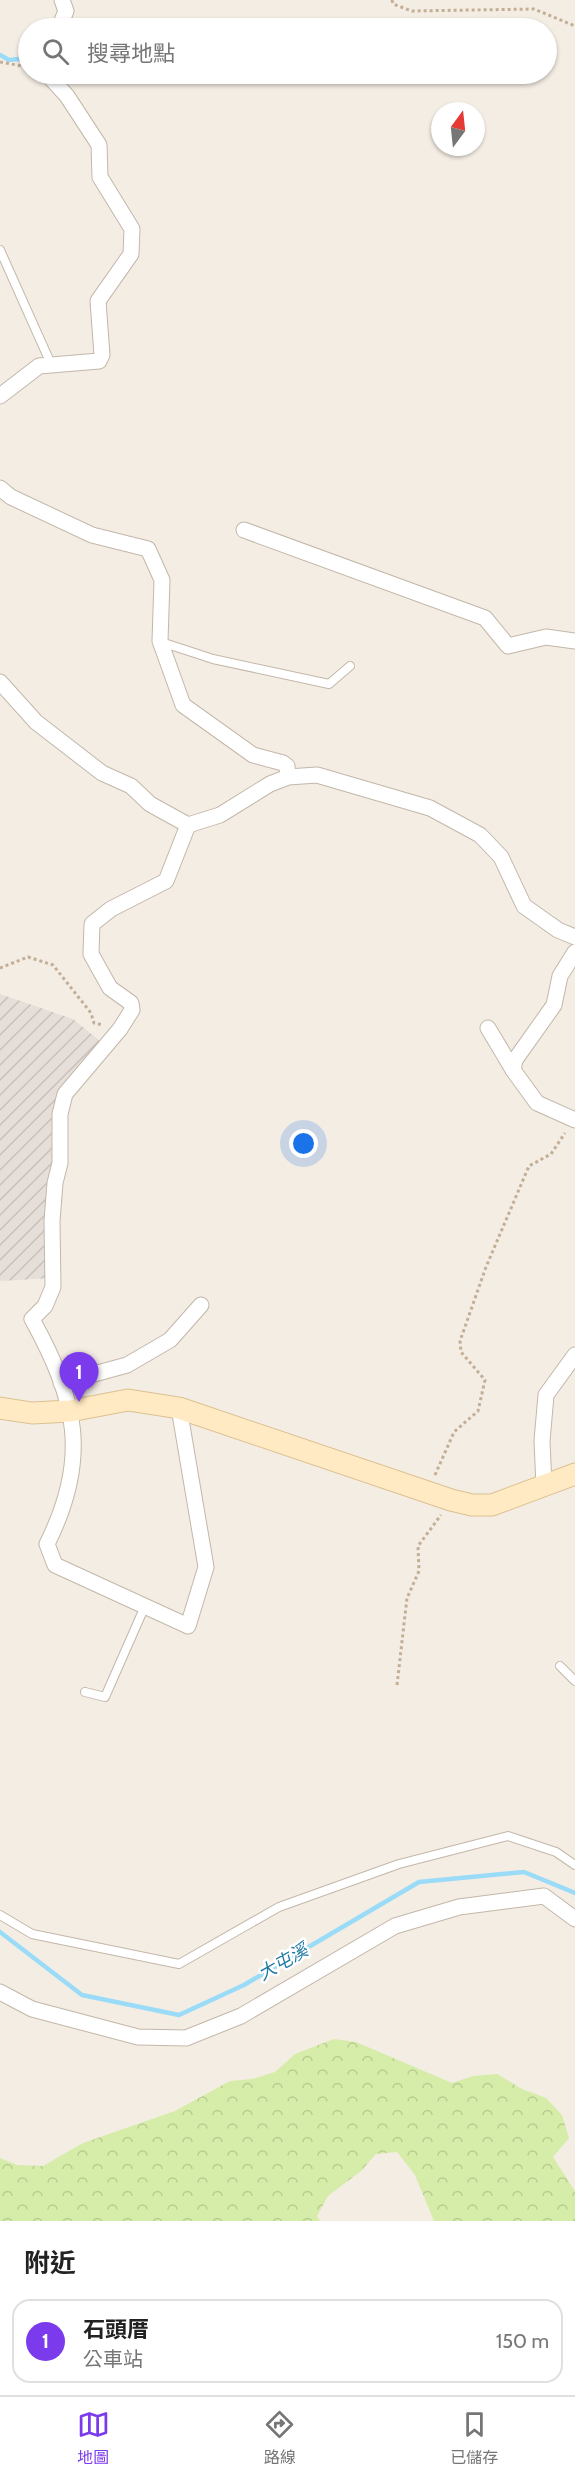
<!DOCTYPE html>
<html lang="zh-TW">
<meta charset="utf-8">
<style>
:root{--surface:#fff;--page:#f2f2f2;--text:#222;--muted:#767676;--line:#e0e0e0;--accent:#7c3aed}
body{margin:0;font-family:Cabin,"Noto Sans TC",sans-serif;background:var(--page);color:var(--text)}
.compass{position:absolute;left:431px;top:102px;width:54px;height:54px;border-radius:50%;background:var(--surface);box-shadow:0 2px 4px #0004;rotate:15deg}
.you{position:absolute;left:304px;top:1144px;width:21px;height:21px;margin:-15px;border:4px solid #fff;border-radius:50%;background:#1a73e8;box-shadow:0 0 0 9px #1a73e833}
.badge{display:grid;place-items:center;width:39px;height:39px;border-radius:50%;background:var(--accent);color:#fff;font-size:20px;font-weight:700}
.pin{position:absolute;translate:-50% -50px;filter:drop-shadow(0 2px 3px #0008)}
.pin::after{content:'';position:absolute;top:32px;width:21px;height:18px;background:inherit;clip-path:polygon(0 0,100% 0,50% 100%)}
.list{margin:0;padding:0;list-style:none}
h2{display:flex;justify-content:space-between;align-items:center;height:78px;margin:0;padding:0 24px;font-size:26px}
h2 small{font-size:20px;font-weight:400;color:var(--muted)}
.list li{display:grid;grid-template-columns:39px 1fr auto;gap:18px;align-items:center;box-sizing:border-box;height:84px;margin:0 12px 12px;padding:0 12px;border:2px solid var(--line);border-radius:18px}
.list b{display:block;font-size:22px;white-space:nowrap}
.list p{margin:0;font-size:20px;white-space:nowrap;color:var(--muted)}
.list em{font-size:20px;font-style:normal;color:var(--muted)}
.icon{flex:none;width:33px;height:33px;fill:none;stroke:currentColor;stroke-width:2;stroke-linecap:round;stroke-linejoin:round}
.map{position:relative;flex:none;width:575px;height:2221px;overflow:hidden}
.search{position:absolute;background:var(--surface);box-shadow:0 2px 4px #0004;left:18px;right:18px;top:18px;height:66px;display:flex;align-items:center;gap:15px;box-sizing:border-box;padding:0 21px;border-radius:33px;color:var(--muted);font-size:22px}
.sheet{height:174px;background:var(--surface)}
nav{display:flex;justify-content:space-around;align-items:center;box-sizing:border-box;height:84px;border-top:2px solid var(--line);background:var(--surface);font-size:16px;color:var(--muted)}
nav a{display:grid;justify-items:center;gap:3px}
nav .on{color:var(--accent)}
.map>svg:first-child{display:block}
.industrial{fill:url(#industrial-furrows)}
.forest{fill:url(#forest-crowns)}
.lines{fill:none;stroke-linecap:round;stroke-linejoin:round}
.stream{stroke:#9adbf7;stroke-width:4.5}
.lane-casing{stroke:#c3b7a9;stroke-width:10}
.street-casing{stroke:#c3b7a9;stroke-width:17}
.secondary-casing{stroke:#dcc091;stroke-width:23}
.path{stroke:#c3ae96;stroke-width:3;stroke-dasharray:3 3;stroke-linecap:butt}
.lane{stroke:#fff;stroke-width:8}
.street{stroke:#fff;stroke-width:15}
.secondary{stroke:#ffeac3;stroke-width:21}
.labels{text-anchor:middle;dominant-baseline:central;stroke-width:5;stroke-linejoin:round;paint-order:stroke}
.water-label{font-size:18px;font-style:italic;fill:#1f7aa3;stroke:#fff}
</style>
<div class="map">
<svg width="575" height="2221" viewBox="0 0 575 2221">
<defs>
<pattern id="industrial-furrows" width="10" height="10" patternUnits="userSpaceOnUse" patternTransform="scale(1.5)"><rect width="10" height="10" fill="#e6dfd9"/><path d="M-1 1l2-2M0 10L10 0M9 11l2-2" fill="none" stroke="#c7c0bb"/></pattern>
<pattern id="forest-crowns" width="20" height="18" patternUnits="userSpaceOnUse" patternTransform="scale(1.5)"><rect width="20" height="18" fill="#d5eda8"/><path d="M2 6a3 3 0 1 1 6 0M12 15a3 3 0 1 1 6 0" fill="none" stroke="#b8cc91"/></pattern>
</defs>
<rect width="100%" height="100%" fill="#f4ede4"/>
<!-- industrial -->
<path class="industrial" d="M0 994 73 1019 100 1041 53 1126 52 1278 0 1281Z"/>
<!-- forest -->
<path class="forest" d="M334 2039 356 2042 452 2083 473 2076 497 2074 522 2089 546 2098 562 2115 569 2138 553 2157 575 2191V2221H434L415 2175 397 2152 376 2154 361 2171 328 2196 317 2216 320 2221H0V2158L17 2165 43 2166 83 2143 175 2111 230 2081 252 2079 275 2072 295 2054Z"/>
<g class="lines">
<!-- stream -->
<g class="stream">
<path d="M0 55 9 60 28 58"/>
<path d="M0 1932 82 1995 179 2015 244 1985 419 1882 524 1872 575 1893"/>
</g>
<!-- lane casing -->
<g class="lane-casing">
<g id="lane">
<path d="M0 250 51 364"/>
<path d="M161 642 213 659 329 684 350 666"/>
<path d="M560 1666 575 1681"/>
<path d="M85 1692 105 1697 145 1606"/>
<path d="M0 1915 32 1934 179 1964 279 1907 399 1864 508 1836 556 1852 575 1865"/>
</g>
</g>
<!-- street casing -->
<g class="street-casing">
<g id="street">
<path d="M59 28 66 11 62 0"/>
<path d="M0 396 39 366 99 361 102 355 98 301 131 254 132 229 100 177 99 145 67 96 47 74"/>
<path d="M0 488 11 497 92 535 148 549 162 580 160 641 183 705 253 755 283 763 287 766 288 777"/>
<path d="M244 530 485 618 508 646 546 637 575 641"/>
<path d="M0 682 36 722 102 773 131 786 150 804 188 825 220 815 270 784 288 777 317 775 430 808 480 835 501 857 524 906 558 930 575 937"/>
<path d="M575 952 560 976 554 1005 515 1060 513 1070 537 1103 575 1120"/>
<path d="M488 1028 513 1070"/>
<path d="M61 1383 127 1365 170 1340 201 1305"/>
<path d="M179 1408 206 1567 188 1626 55 1565 47 1544C90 1458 77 1401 32 1319L45 1306 53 1287 52 1221 55 1183 60 1163V1114L65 1094 120 1029 132 1010 131 1003 110 988 91 954 92 924 111 909 166 881 188 825"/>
<path d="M544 1486 542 1441 546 1395 575 1355"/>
<path d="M0 1992 32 2009 138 2037 186 2038 241 2016 395 1926 459 1907 544 1896 575 1919"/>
</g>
</g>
<!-- secondary casing -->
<g class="secondary-casing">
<path id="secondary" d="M0 1408 32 1413 70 1411 128 1400 179 1408 451 1500 472 1505H492L575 1474"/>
</g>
<!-- path -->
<g class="path">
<path d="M392 0 393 4 412 11 534 9 575 26"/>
<path d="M0 62 28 67"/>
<path d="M0 968 28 957 53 965 91 1013 94 1023 103 1025"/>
<path d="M435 1475 454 1432 478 1411 485 1380 461 1352 460 1341 486 1267 529 1166 551 1154 565 1133"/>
<path d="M397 1685 407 1598 419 1571 418 1546 441 1515"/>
</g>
<!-- lane -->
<use href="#lane" class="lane"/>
<!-- street -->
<use href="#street" class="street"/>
<!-- secondary -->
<use href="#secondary" class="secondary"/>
</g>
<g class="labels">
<!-- water labels -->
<g class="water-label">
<text transform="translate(283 1962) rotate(-30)">大屯溪</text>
</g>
</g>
</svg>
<svg class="compass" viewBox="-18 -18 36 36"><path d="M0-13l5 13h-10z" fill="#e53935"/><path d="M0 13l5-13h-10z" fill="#767676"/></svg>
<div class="you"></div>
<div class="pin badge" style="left:79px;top:1402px">1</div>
<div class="search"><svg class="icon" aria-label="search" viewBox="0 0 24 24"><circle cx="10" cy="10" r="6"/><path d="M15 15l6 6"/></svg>搜尋地點</div>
</div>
<section class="sheet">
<h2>附近<small></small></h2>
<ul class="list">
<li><span class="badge">1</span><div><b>石頭厝</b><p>公車站</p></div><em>150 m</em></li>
</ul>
</section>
<nav>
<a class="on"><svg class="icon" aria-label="map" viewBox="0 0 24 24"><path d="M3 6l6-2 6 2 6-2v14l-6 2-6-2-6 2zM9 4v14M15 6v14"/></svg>地圖</a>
<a><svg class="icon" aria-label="directions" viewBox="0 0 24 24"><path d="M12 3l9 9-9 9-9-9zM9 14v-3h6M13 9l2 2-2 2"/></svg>路線</a>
<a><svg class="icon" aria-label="saved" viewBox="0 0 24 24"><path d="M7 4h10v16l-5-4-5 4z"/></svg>已儲存</a>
</nav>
